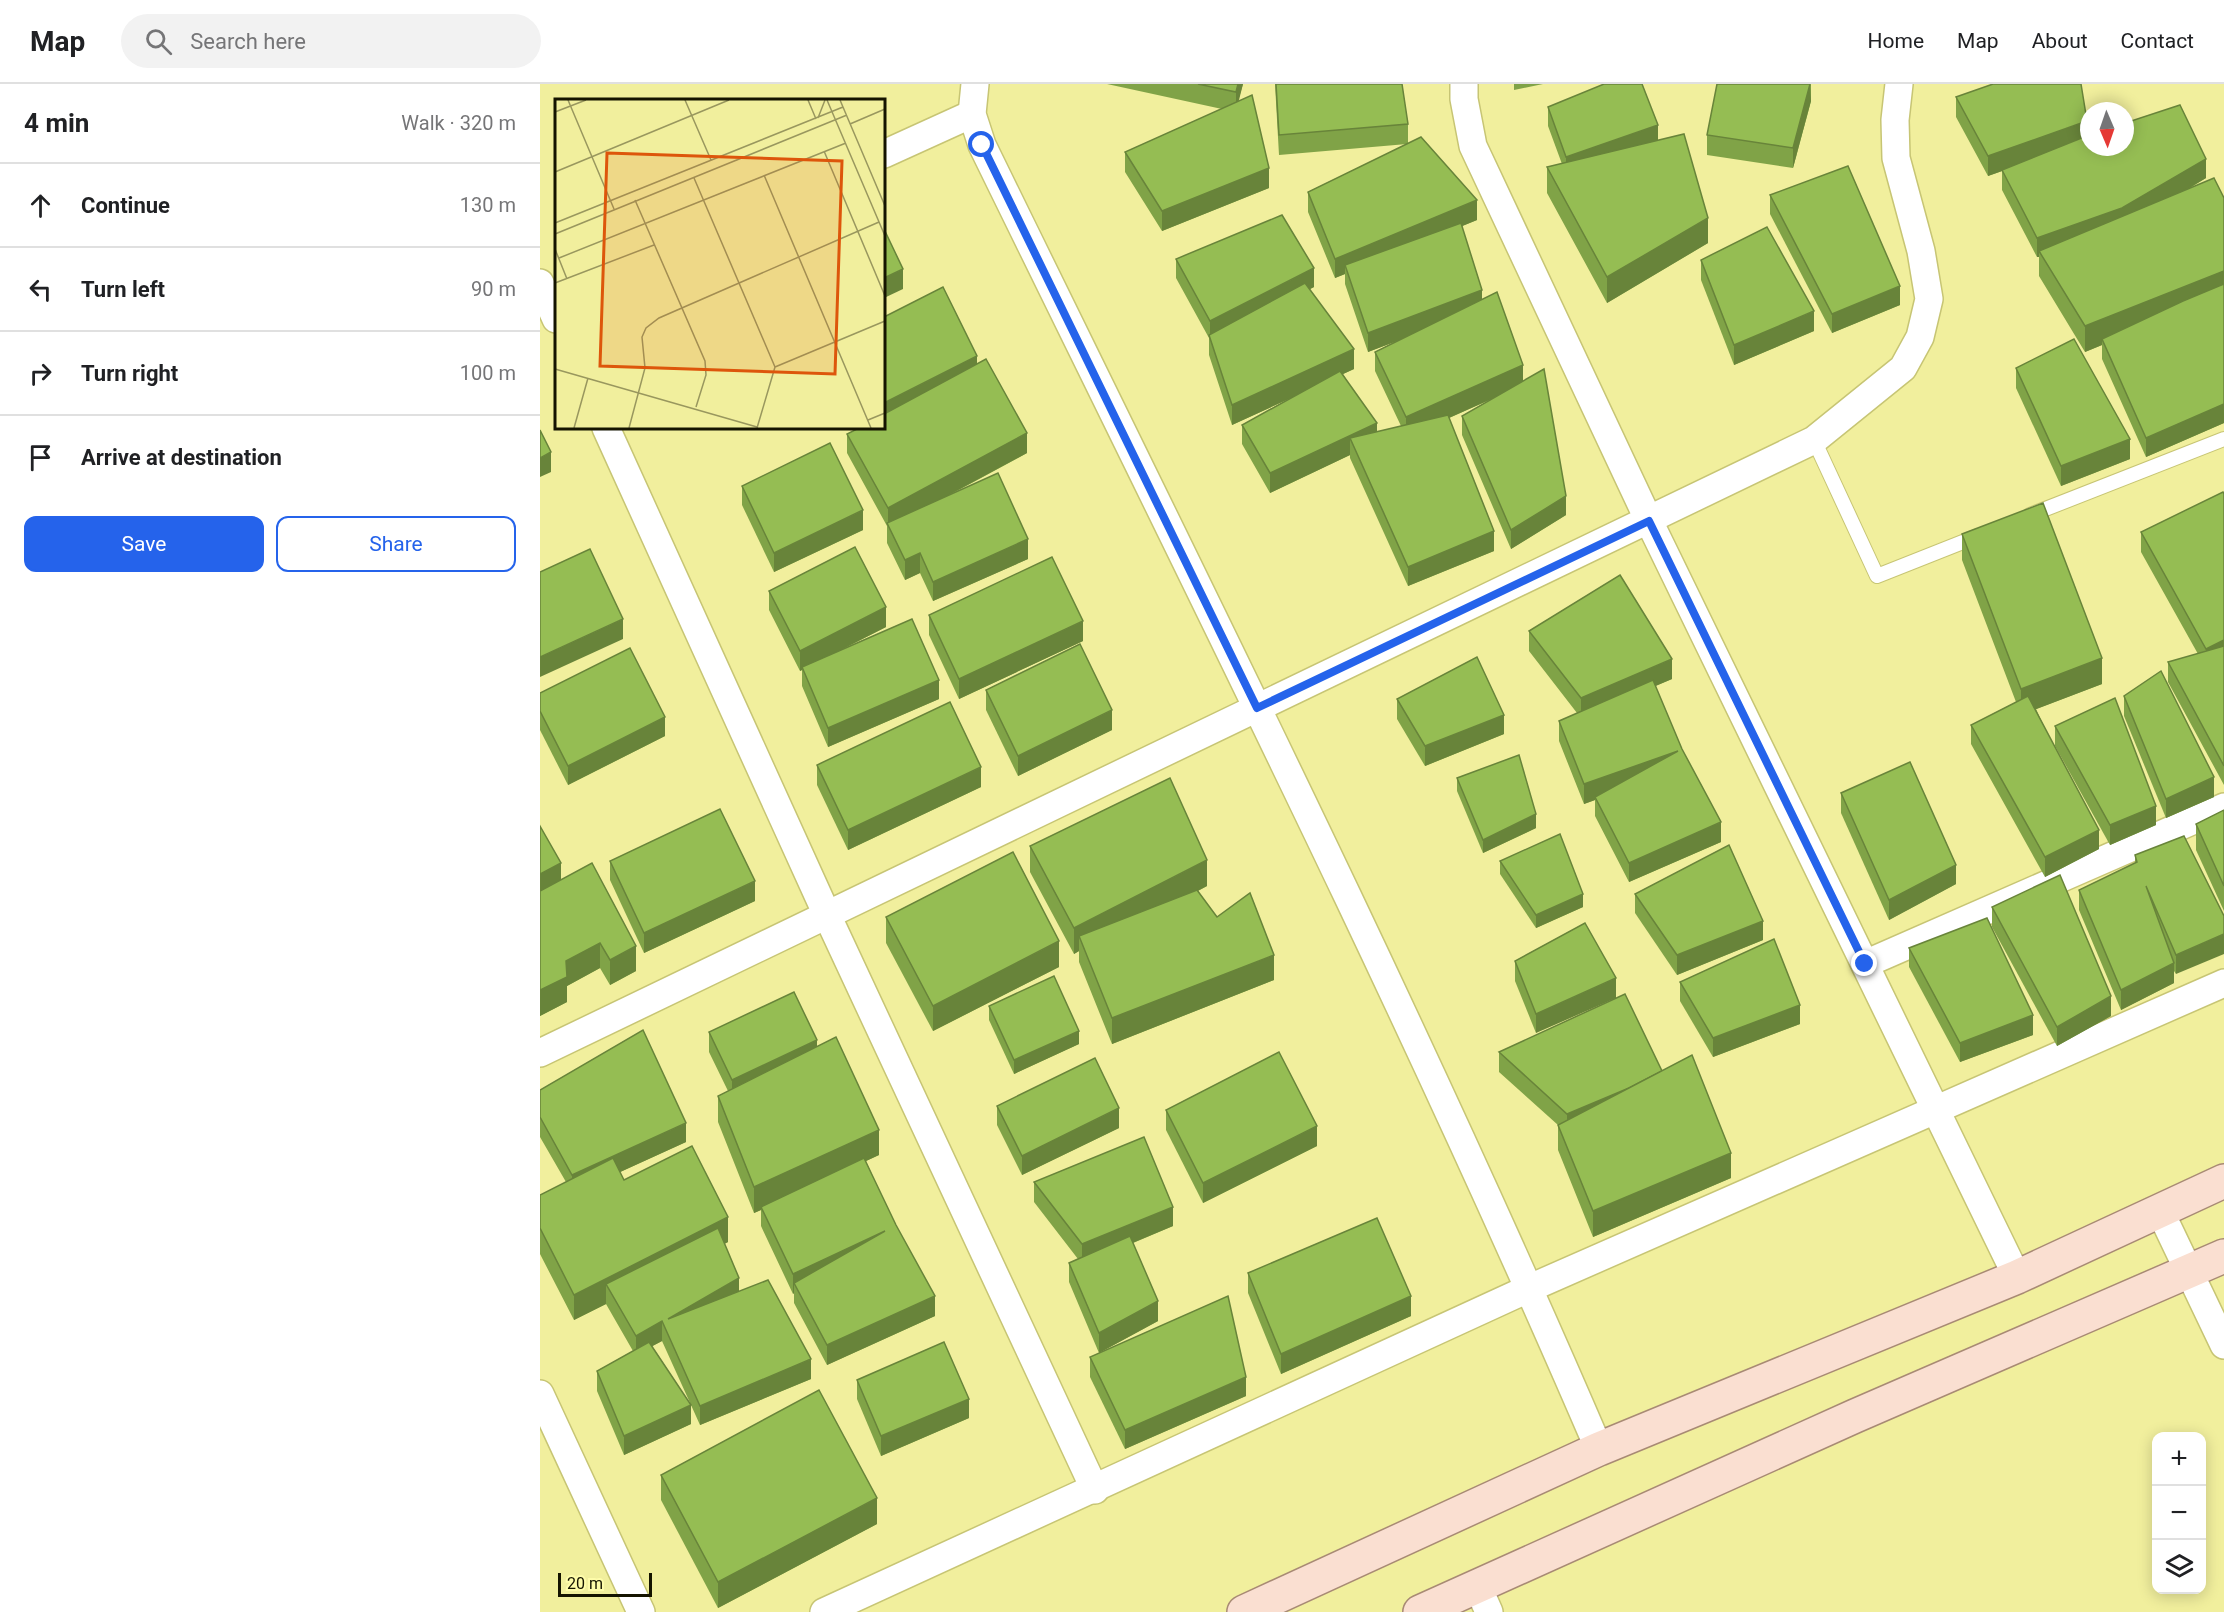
<!DOCTYPE html>
<meta charset="utf-8">
<style>
:root{--surface:#fff;--page:#f2f2f2;--text:#202124;--muted:#757577;--line:#e0e0e0;--accent:#2563eb}
body{margin:0;font-family:Roboto,sans-serif;background:var(--page);color:var(--text)}
.controls{position:absolute;right:18px;bottom:18px;display:grid;overflow:hidden;border-radius:12px;box-shadow:0 3px 15px #0003}
.controls button{width:54px;height:54px;display:grid;place-items:center;padding:0;border:0;border-bottom:2px solid var(--line);background:var(--surface);color:var(--text);font:30px sans-serif}
.compass{position:absolute;left:1540px;top:18px;width:54px;height:54px;border-radius:50%;background:var(--surface);box-shadow:0 3px 15px #0003;rotate:178deg}
.scale{position:absolute;left:18px;bottom:15px;width:94px;box-sizing:border-box;padding-left:6px;border:3px solid #151400;border-top:0;font-size:16px;line-height:21px;white-space:nowrap;color:#151400;-webkit-text-stroke:4px #fefcaa;paint-order:stroke}
.stop{position:absolute;width:18px;height:18px;margin:-14px;border:4px solid #2563eb;border-radius:50%;background:#fff}
.stop.end{background:#2563eb;border-color:#fff;box-shadow:0 2px 6px #0008}
.list{margin:0;padding:0;list-style:none}
h2{display:flex;justify-content:space-between;align-items:center;height:78px;margin:0;padding:0 24px;font-size:26px}
h2 small{font-size:20px;font-weight:400;color:var(--muted)}
.list li{display:grid;grid-template-columns:39px 1fr auto;gap:18px;align-items:center;box-sizing:border-box;height:84px;padding:0 24px;border-top:2px solid var(--line)}
.list b{display:block;font-size:22px;white-space:nowrap}
.list em{font-size:20px;font-style:normal;color:var(--muted)}
.actions{display:flex;gap:12px;padding:18px 24px}
.actions a{flex:1;padding:14px 0;border:2px solid var(--accent);border-radius:12px;text-align:center;font-size:21px;color:var(--accent)}
.actions .main{background:var(--accent);color:#fff}
.icon{flex:none;width:33px;height:33px;fill:none;stroke:currentColor;stroke-width:2;stroke-linecap:round;stroke-linejoin:round}
.map{position:relative;flex:none;width:1684px;height:1528px;overflow:hidden}
header{display:flex;align-items:center;gap:36px;box-sizing:border-box;height:84px;padding:0 30px;background:var(--surface);border-bottom:2px solid var(--line)}
header strong{font-size:28px}
nav{display:flex;gap:33px;margin-inline-start:auto;font-size:21px}
.search{width:420px;height:54px;background:var(--page);display:flex;align-items:center;gap:15px;box-sizing:border-box;padding:0 21px;border-radius:33px;color:var(--muted);font-size:22px}
main{display:flex}
aside{flex:1;background:var(--surface)}
.map>svg:first-child{display:block}
.lines{fill:none;stroke-linecap:round;stroke-linejoin:round}
.service-casing{stroke:#c7c574;stroke-width:16}
.minor-casing{stroke:#c7c574;stroke-width:30}
.primary-casing{stroke:#a88a74;stroke-width:36}
.service{stroke:#fff;stroke-width:14}
.minor{stroke:#fff;stroke-width:27}
.primary{stroke:#fadfd1;stroke-width:33}
.wall{fill:#80a347;fill-rule:evenodd}
.shaded-wall{fill:#68843a}
.building{fill:#95bd53;stroke:#68843a;stroke-width:1.5}
.route{stroke:#2563eb;stroke-width:8}
.inset-road{fill:none;stroke:#99975e;stroke-width:1.5}
.view{fill:#dd560b;fill-opacity:0.15;stroke:#dd560b;stroke-width:3}
.inset-edge{fill:none;stroke:#151400;stroke-width:3}
</style>
<header>
<strong>Map</strong>
<div class="search"><svg class="icon" aria-label="search" viewBox="0 0 24 24"><circle cx="10" cy="10" r="6"/><path d="M15 15l6 6"/></svg>Search here</div>
<nav><a>Home</a><a>Map</a><a>About</a><a>Contact</a></nav>
</header>
<main>
<aside>
<h2>4 min<small>Walk · 320 m</small></h2>
<ul class="list">
<li><svg class="icon" aria-label="ahead" viewBox="0 0 24 24"><path d="M12 20V5M6 11l6-6 6 6"/></svg><div><b>Continue</b></div><em>130 m</em></li>
<li><svg class="icon" aria-label="left" viewBox="0 0 24 24"><path d="M17 20v-9H6M10 6l-5 5 5 5"/></svg><div><b>Turn left</b></div><em>90 m</em></li>
<li><svg class="icon" aria-label="right" viewBox="0 0 24 24"><path d="M7 20v-9h11M14 6l5 5-5 5"/></svg><div><b>Turn right</b></div><em>100 m</em></li>
<li><svg class="icon" aria-label="arrive" viewBox="0 0 24 24"><path d="M6 21V4h12l-3 4 3 4H6"/></svg><div><b>Arrive at destination</b></div></li>
</ul>
<div class="actions"><a class="main">Save</a><a>Share</a></div>
</aside>
<div class="map">
<svg width="1684" height="1528" viewBox="0 0 1684 1528">
<rect width="100%" height="100%" fill="#f1ef9d"/>
<g class="lines">
<!-- service casing -->
<g class="service-casing">
<g id="service">
<path d="M1274 356 1337 492 1438 452"/>
<path d="M1490 431 1684 355"/>
</g>
</g>
<!-- minor casing -->
<g class="minor-casing">
<g id="minor">
<path d="M435 0 432 30 442 61C653 493 869 923 1059 1365"/>
<path d="M924 0V15L933 62 1109 437 1477 1193"/>
<path d="M344 70 432 30"/>
<path d="M0 199 16 235"/>
<path d="M66 344 287 831 555 1406"/>
<path d="M1325 880 1684 723"/>
<path d="M0 969 1274 356 1363 284 1380 253 1389 215 1381 167 1356 74 1355 36 1359 0"/>
<path d="M1620 1127 1684 1261"/>
<path d="M0 1310 101 1528"/>
<path d="M938 1503 949 1528"/>
<path d="M284 1528 990 1204 1684 899"/>
</g>
</g>
<!-- primary casing -->
<g class="primary-casing">
<g id="primary">
<path d="M704 1528 1059 1365 1477 1193 1684 1097"/>
<path d="M880 1528 1315 1332 1684 1172"/>
</g>
</g>
<!-- service -->
<use href="#service" class="service"/>
<!-- minor -->
<use href="#minor" class="minor"/>
<!-- primary -->
<use href="#primary" class="primary"/>
</g>
<!-- wall -->
<g class="wall">
<path d="M567 0H703L698 17 729 104 622 147 585 88V68L682 25Z"/>
<path d="M735 0H862L868 40V59L937 136 922 142 942 215 983 297 1026 431 971 465 922 351V332L954 314 909 334 954 467 868 502 810 374V371L730 409 702 360V341L751 314 692 341 669 271V254L636 194V175L774 203 770 205 814 285 803 290 837 348 861 342 835 287V268L854 258 828 268 805 200V190L795 194 768 128V108L867 60 739 71Z"/>
<path d="M974 0H1003L974 6Z"/>
<path d="M1271 0V17L1253 84 1167 71V51Z"/>
<path d="M1416 13 1547 52 1666 94 1650 104 1684 114V339L1606 373 1562 275V261L1545 268 1499 192V173H1497L1462 106V87L1448 92 1416 33Z"/>
<path d="M1008 23 1118 57 1168 159 1067 219 1007 109V83L1022 80 1008 42Z"/>
<path d="M1230 111 1360 221 1292 249 1230 130Z"/>
<path d="M1161 176 1274 247 1194 281 1161 196Z"/>
<path d="M437 280 487 369 406 413 488 475 393 517 380 489 365 496 347 459V442L307 369V350Z"/>
<path d="M1476 284 1590 375 1521 402 1476 304Z"/>
<path d="M202 402 323 446 234 488 202 421Z"/>
<path d="M1684 410V701L1628 598V578L1658 570 1601 468V448Z"/>
<path d="M1422 450 1562 600 1496 625 1559 765 1505 793 1431 660V641L1476 618 1422 476Z"/>
<path d="M229 507 346 543 303 565 399 615 288 663 262 602V586L260 587 229 526Z"/>
<path d="M389 531 543 557 419 615 389 551Z"/>
<path d="M989 547 1132 595 1115 602 1181 758 1089 798 1055 732V716L1044 720 1019 657V637L1037 629 989 567Z"/>
<path d="M446 606 572 646 478 692 446 626Z"/>
<path d="M0 609 125 652 28 701 0 646Z"/>
<path d="M1584 612 1674 713 1626 734 1584 632Z"/>
<path d="M857 615 964 650 885 682 857 635Z"/>
<path d="M1515 642 1616 741 1570 761 1515 662Z"/>
<path d="M277 681 441 703 308 766 277 701Z"/>
<path d="M917 694 996 744 943 769 917 707Z"/>
<path d="M1301 709 1416 800 1349 836 1301 729Z"/>
<path d="M1684 726V827L1656 766V740Z"/>
<path d="M0 742 21 796 96 887 70 901 60 884 27 902V918L0 932Z"/>
<path d="M1644 752 1636 890 1634 887V899L1581 926 1539 826V806L1595 780V771Z"/>
<path d="M490 762 667 802 658 807 677 833 734 896 572 960 539 878V867L534 870 490 788Z"/>
<path d="M70 777 215 817 104 869 70 796Z"/>
<path d="M960 777 1043 823 996 844 960 790Z"/>
<path d="M1095 810 1223 856 1137 891 1095 829Z"/>
<path d="M1452 823 1571 932 1517 962 1452 843Z"/>
<path d="M346 833 519 883 393 947 346 859Z"/>
<path d="M1045 839 996 949 975 897V877Z"/>
<path d="M1369 864 1493 951 1420 978 1369 883Z"/>
<path d="M1140 898 1260 940 1173 973 1140 917Z"/>
<path d="M449 922 539 960 474 990 449 936Z"/>
<path d="M169 948 277 962 339 1071 326 1077 395 1232 287 1281 254 1219V1209L253 1210 221 1142V1126L214 1129 178 1038V1012L188 1007 169 968Z"/>
<path d="M959 968 1122 987 1191 1094 1053 1153 1018 1066V1041L959 988Z"/>
<path d="M0 1006 146 1058 80 1088 84 1096 188 1158 184 1160 199 1207 271 1295 160 1341 151 1321V1340L84 1371 57 1307V1287L93 1267 66 1220 34 1236 0 1170V1111L26 1098 0 1053ZM122 1257 151 1321 112 1262Z"/>
<path d="M457 1022 579 1044 482 1091 457 1041Z"/>
<path d="M626 1026 777 1062 663 1119 626 1046Z"/>
<path d="M494 1098 633 1142 593 1159 618 1237 559 1269 529 1198V1179L538 1175 494 1118Z"/>
<path d="M708 1189 871 1232 741 1290 708 1209Z"/>
<path d="M550 1273 706 1312 585 1365 550 1293Z"/>
<path d="M317 1296 429 1334 341 1372 317 1315Z"/>
<path d="M121 1391 337 1440 178 1524 121 1416Z"/>
</g>
<!-- shaded-wall -->
<g class="shaded-wall">
<path d="M698 0H703L696 28V8Z"/>
<path d="M1270 0 1271 17 1253 84V64Z"/>
<path d="M1547 37V57L1448 92V72Z"/>
<path d="M1118 41V61L1026 92V73Z"/>
<path d="M1666 75V94L1582 144 1499 167V173H1497V154Z"/>
<path d="M729 84V104L622 147V127Z"/>
<path d="M937 116V136L808 189 805 181V190L795 194V175Z"/>
<path d="M1168 134V159L1067 219V193Z"/>
<path d="M774 184V203L670 256V237Z"/>
<path d="M363 185V205L344 214V194Z"/>
<path d="M1684 187V212L1562 255V261L1545 268V242Z"/>
<path d="M1360 202V221L1292 249V230Z"/>
<path d="M942 206V225L828 268V249Z"/>
<path d="M1274 227V247L1194 281V261Z"/>
<path d="M814 265V285L692 341V321Z"/>
<path d="M437 272V292L344 338V319Z"/>
<path d="M983 281V301L866 353V333Z"/>
<path d="M1684 320V339L1606 373V354Z"/>
<path d="M837 339V359L810 354V371L730 409V389Z"/>
<path d="M487 349V369L349 443 348 441V424Z"/>
<path d="M1590 355V375L1521 402V382Z"/>
<path d="M11 368V388L0 393V374Z"/>
<path d="M1026 412V431L971 465V446Z"/>
<path d="M323 426V446L234 488V469Z"/>
<path d="M954 447V467L868 502V483Z"/>
<path d="M488 455V475L393 517V498Z"/>
<path d="M380 469V489L365 496V476Z"/>
<path d="M346 523V543L263 585 262 583V586L260 587V567Z"/>
<path d="M83 535V555L0 593V573Z"/>
<path d="M543 537V557L419 615V595Z"/>
<path d="M1684 556V576L1666 584V565Z"/>
<path d="M1562 574V600L1481 631V605Z"/>
<path d="M1132 575V595L1041 634V614Z"/>
<path d="M399 596V615L288 663V644Z"/>
<path d="M572 626V646L478 692V672Z"/>
<path d="M964 631V650L885 682V662Z"/>
<path d="M125 633V652L28 701V682Z"/>
<path d="M1138 667 1055 713V716L1044 720V700Z"/>
<path d="M441 683V703L308 766V746Z"/>
<path d="M1674 693V713L1626 734V715Z"/>
<path d="M1616 722V741L1570 761V741Z"/>
<path d="M996 730V744L943 769V756Z"/>
<path d="M1181 738V758L1089 798V779Z"/>
<path d="M1559 746V765L1505 793V773Z"/>
<path d="M667 776V802L544 865 539 852V867L534 870V844Z"/>
<path d="M21 779V805L0 816V790Z"/>
<path d="M1416 781V800L1349 836V816Z"/>
<path d="M215 797V817L104 869V849Z"/>
<path d="M1043 810V823L996 844V831Z"/>
<path d="M1223 837V856L1137 891V871Z"/>
<path d="M1684 850V870L1636 890V871Z"/>
<path d="M519 857V883L393 947V922Z"/>
<path d="M60 859V884L27 902V918L0 932V906L26 877Z"/>
<path d="M96 862V887L70 901V876Z"/>
<path d="M734 871V896L572 960V934Z"/>
<path d="M1634 879V899L1581 926V906Z"/>
<path d="M1076 894V914L996 949V930Z"/>
<path d="M1571 912V932L1517 962V943Z"/>
<path d="M1260 921V940L1173 973V954Z"/>
<path d="M1493 931V951L1420 978V959Z"/>
<path d="M539 947V960L474 990V976Z"/>
<path d="M277 956V976L192 1016V996Z"/>
<path d="M1123 989 1027 1050V1030Z"/>
<path d="M579 1024V1044L482 1091V1072Z"/>
<path d="M146 1039V1058L32 1110V1091Z"/>
<path d="M777 1042V1062L663 1119V1099Z"/>
<path d="M339 1046V1071L222 1125 221 1123V1126L214 1129V1103Z"/>
<path d="M1191 1069V1094L1053 1153V1127Z"/>
<path d="M633 1123V1142L542 1180V1160Z"/>
<path d="M188 1133V1158L75 1215 66 1200V1220L34 1236V1211Z"/>
<path d="M345 1147 254 1199V1209L253 1210V1190Z"/>
<path d="M199 1194V1214L128 1235Z"/>
<path d="M395 1212V1232L287 1281V1261Z"/>
<path d="M871 1212V1232L741 1290V1270Z"/>
<path d="M618 1217V1237L559 1269V1249Z"/>
<path d="M122 1237V1257L96 1271V1252Z"/>
<path d="M271 1275V1295L160 1341V1322Z"/>
<path d="M706 1293V1312L585 1365V1346Z"/>
<path d="M429 1315V1334L341 1372V1352Z"/>
<path d="M151 1321V1340L84 1371V1352Z"/>
<path d="M337 1414V1440L178 1524V1498Z"/>
</g>
<!-- building -->
<g class="building">
<path d="M658 0H698L696 8Z"/>
<path d="M736 0H862L868 40 739 51Z"/>
<path d="M1064 0H1102L1118 41 1026 73 1008 23Z"/>
<path d="M1177 0H1270L1253 64 1167 51Z"/>
<path d="M1453 0H1541L1547 37 1448 72 1416 13Z"/>
<path d="M712 11 729 84 622 127 585 68Z"/>
<path d="M1640 21 1666 75 1582 124 1497 154 1462 86 1549 51V63H1585V39Z"/>
<path d="M1144 50 1168 134 1067 193 1007 83Z"/>
<path d="M881 53 937 116 795 175 768 108Z"/>
<path d="M1308 82 1360 202 1292 230 1230 111Z"/>
<path d="M1674 94 1684 114V187L1545 242 1499 167Z"/>
<path d="M742 131 774 184 670 237 636 175Z"/>
<path d="M921 139 942 206 828 249 805 181Z"/>
<path d="M1227 143 1274 227 1194 261 1161 176Z"/>
<path d="M344 145 363 185 344 194Z"/>
<path d="M765 199 814 265 692 321 669 251Z"/>
<path d="M1684 200V320L1606 354 1562 255 1643 217Z"/>
<path d="M403 203 437 272 344 319V233Z"/>
<path d="M957 208 983 281 866 333 835 268Z"/>
<path d="M1534 255 1590 355 1521 382 1476 284Z"/>
<path d="M446 275 487 349 348 424 307 350 319 344H344V330Z"/>
<path d="M1004 285 1026 412 971 446 922 332Z"/>
<path d="M800 287 837 339 730 389 702 341Z"/>
<path d="M908 331 954 447 868 483 810 354Z"/>
<path d="M0 346 11 368 0 374Z"/>
<path d="M290 359 323 426 234 469 202 402Z"/>
<path d="M458 389 488 455 393 498 380 469 365 476 347 439Z"/>
<path d="M1683 408 1684 410V556L1666 565 1601 448Z"/>
<path d="M1503 419 1562 574 1481 605 1422 450Z"/>
<path d="M315 463 346 523 260 567 229 507Z"/>
<path d="M50 465 83 535 0 573V488Z"/>
<path d="M512 473 543 537 419 595 389 531Z"/>
<path d="M1080 491 1132 575 1041 614 989 547Z"/>
<path d="M372 535 399 596 288 644 262 583Z"/>
<path d="M540 560 572 626 478 672 446 606Z"/>
<path d="M1684 562V682L1628 578Z"/>
<path d="M90 564 125 633 28 682 0 627V609Z"/>
<path d="M937 573 964 631 885 662 857 615Z"/>
<path d="M1621 587 1674 693 1626 715 1584 612Z"/>
<path d="M1113 596 1142 665 1181 738 1089 779 1055 713 1138 667 1044 700 1019 637Z"/>
<path d="M1488 612 1559 746 1505 773 1431 641Z"/>
<path d="M1575 614 1616 722 1570 741 1515 642Z"/>
<path d="M410 618 441 683 308 746 277 681Z"/>
<path d="M979 671 996 730 943 756 917 694Z"/>
<path d="M1370 678 1416 781 1349 816 1301 709Z"/>
<path d="M630 694 667 776 534 844 490 762Z"/>
<path d="M180 725 215 797 104 849 70 777Z"/>
<path d="M1684 726V802L1656 740Z"/>
<path d="M0 742 21 779 0 790Z"/>
<path d="M1020 750 1043 810 996 831 960 777Z"/>
<path d="M1644 752 1684 832V850L1636 871 1606 802 1634 879 1581 906 1539 806 1597 778 1595 771Z"/>
<path d="M1189 761 1223 837 1137 871 1095 810Z"/>
<path d="M473 768 519 857 393 922 346 833Z"/>
<path d="M52 779 96 862 70 876 60 859 26 877 27 893 0 906V807Z"/>
<path d="M1520 791 1571 912 1517 943 1452 823Z"/>
<path d="M657 806 677 833 710 809 734 871 572 934 539 852Z"/>
<path d="M1447 834 1493 931 1420 959 1369 864Z"/>
<path d="M1045 839 1076 894 996 930 975 877Z"/>
<path d="M1234 855 1260 921 1173 954 1140 898Z"/>
<path d="M514 892 539 947 474 976 449 922Z"/>
<path d="M254 908 277 956 192 996 169 948Z"/>
<path d="M1085 910 1122 987 1089 1004 1027 1030 959 968Z"/>
<path d="M103 946 146 1039 32 1091 0 1033V1006Z"/>
<path d="M296 953 339 1046 214 1103 178 1012Z"/>
<path d="M739 968 777 1042 663 1099 626 1026Z"/>
<path d="M1152 971 1191 1069 1053 1127 1018 1041Z"/>
<path d="M555 974 579 1024 482 1072 457 1022Z"/>
<path d="M604 1053 633 1123 542 1160 494 1098Z"/>
<path d="M152 1062 188 1133 34 1211 0 1144V1111L73 1074 84 1096Z"/>
<path d="M324 1074 356 1141 395 1212 287 1261 254 1199 345 1147 253 1190 221 1123Z"/>
<path d="M837 1134 871 1212 741 1270 708 1189Z"/>
<path d="M178 1144 199 1194 128 1235 228 1196 271 1275 160 1322 122 1237 96 1252 66 1200Z"/>
<path d="M590 1152 618 1217 559 1249 529 1179Z"/>
<path d="M688 1212 706 1293 585 1346 550 1273Z"/>
<path d="M109 1258 151 1321 84 1352 57 1287Z"/>
<path d="M404 1258 429 1315 341 1352 317 1296Z"/>
<path d="M279 1306 337 1414 178 1498 121 1391Z"/>
</g>
<g class="lines">
<!-- route -->
<path class="route" d="M442 61 717 624 1109 437 1325 880"/>
</g>
<!-- overview -->
<g transform="translate(15 15)">
<rect width="330" height="330" fill="#f1ef9d"/>
<path class="inset-road" d="M13 1 59 110M130 1 156 61M253 1 261 20M272 1 330 137M285 1 330 107M0 13 31 1M263 19 270 1M295 25 330 10M269 52 330 197M0 73 174 1M209 76 316 329M139 79 220 268 202 329M80 101 150 262 151 276 141 308M0 124 288 8M0 135 292 16M0 150 12 180M4 159 291 44M0 184 99 146M220 268 330 222M0 270 202 328M313 321 330 314M19 329 33 279M74 329 90 269 87 238 91 229 104 219 324 123"/>
<path class="view" d="M52 54 287 62 280 275 45 267Z"/>
<rect width="330" height="330" class="inset-edge"/>
</g>
</svg>
<div class="controls">
<button>+</button>
<button>−</button>
<button><svg class="icon" aria-label="layers" viewBox="0 0 24 24"><path d="M12 4l9 5-9 5-9-5zM3 14l9 5 9-5"/></svg></button>
</div>
<svg class="compass" viewBox="-18 -18 36 36"><path d="M0-13l5 13h-10z" fill="#e53935"/><path d="M0 13l5-13h-10z" fill="#757577"/></svg>
<div class="scale">20 m</div>
<div class="stop" style="left:442px;top:61px"></div>
<div class="stop end" style="left:1325px;top:880px"></div>
</div>
</main>
